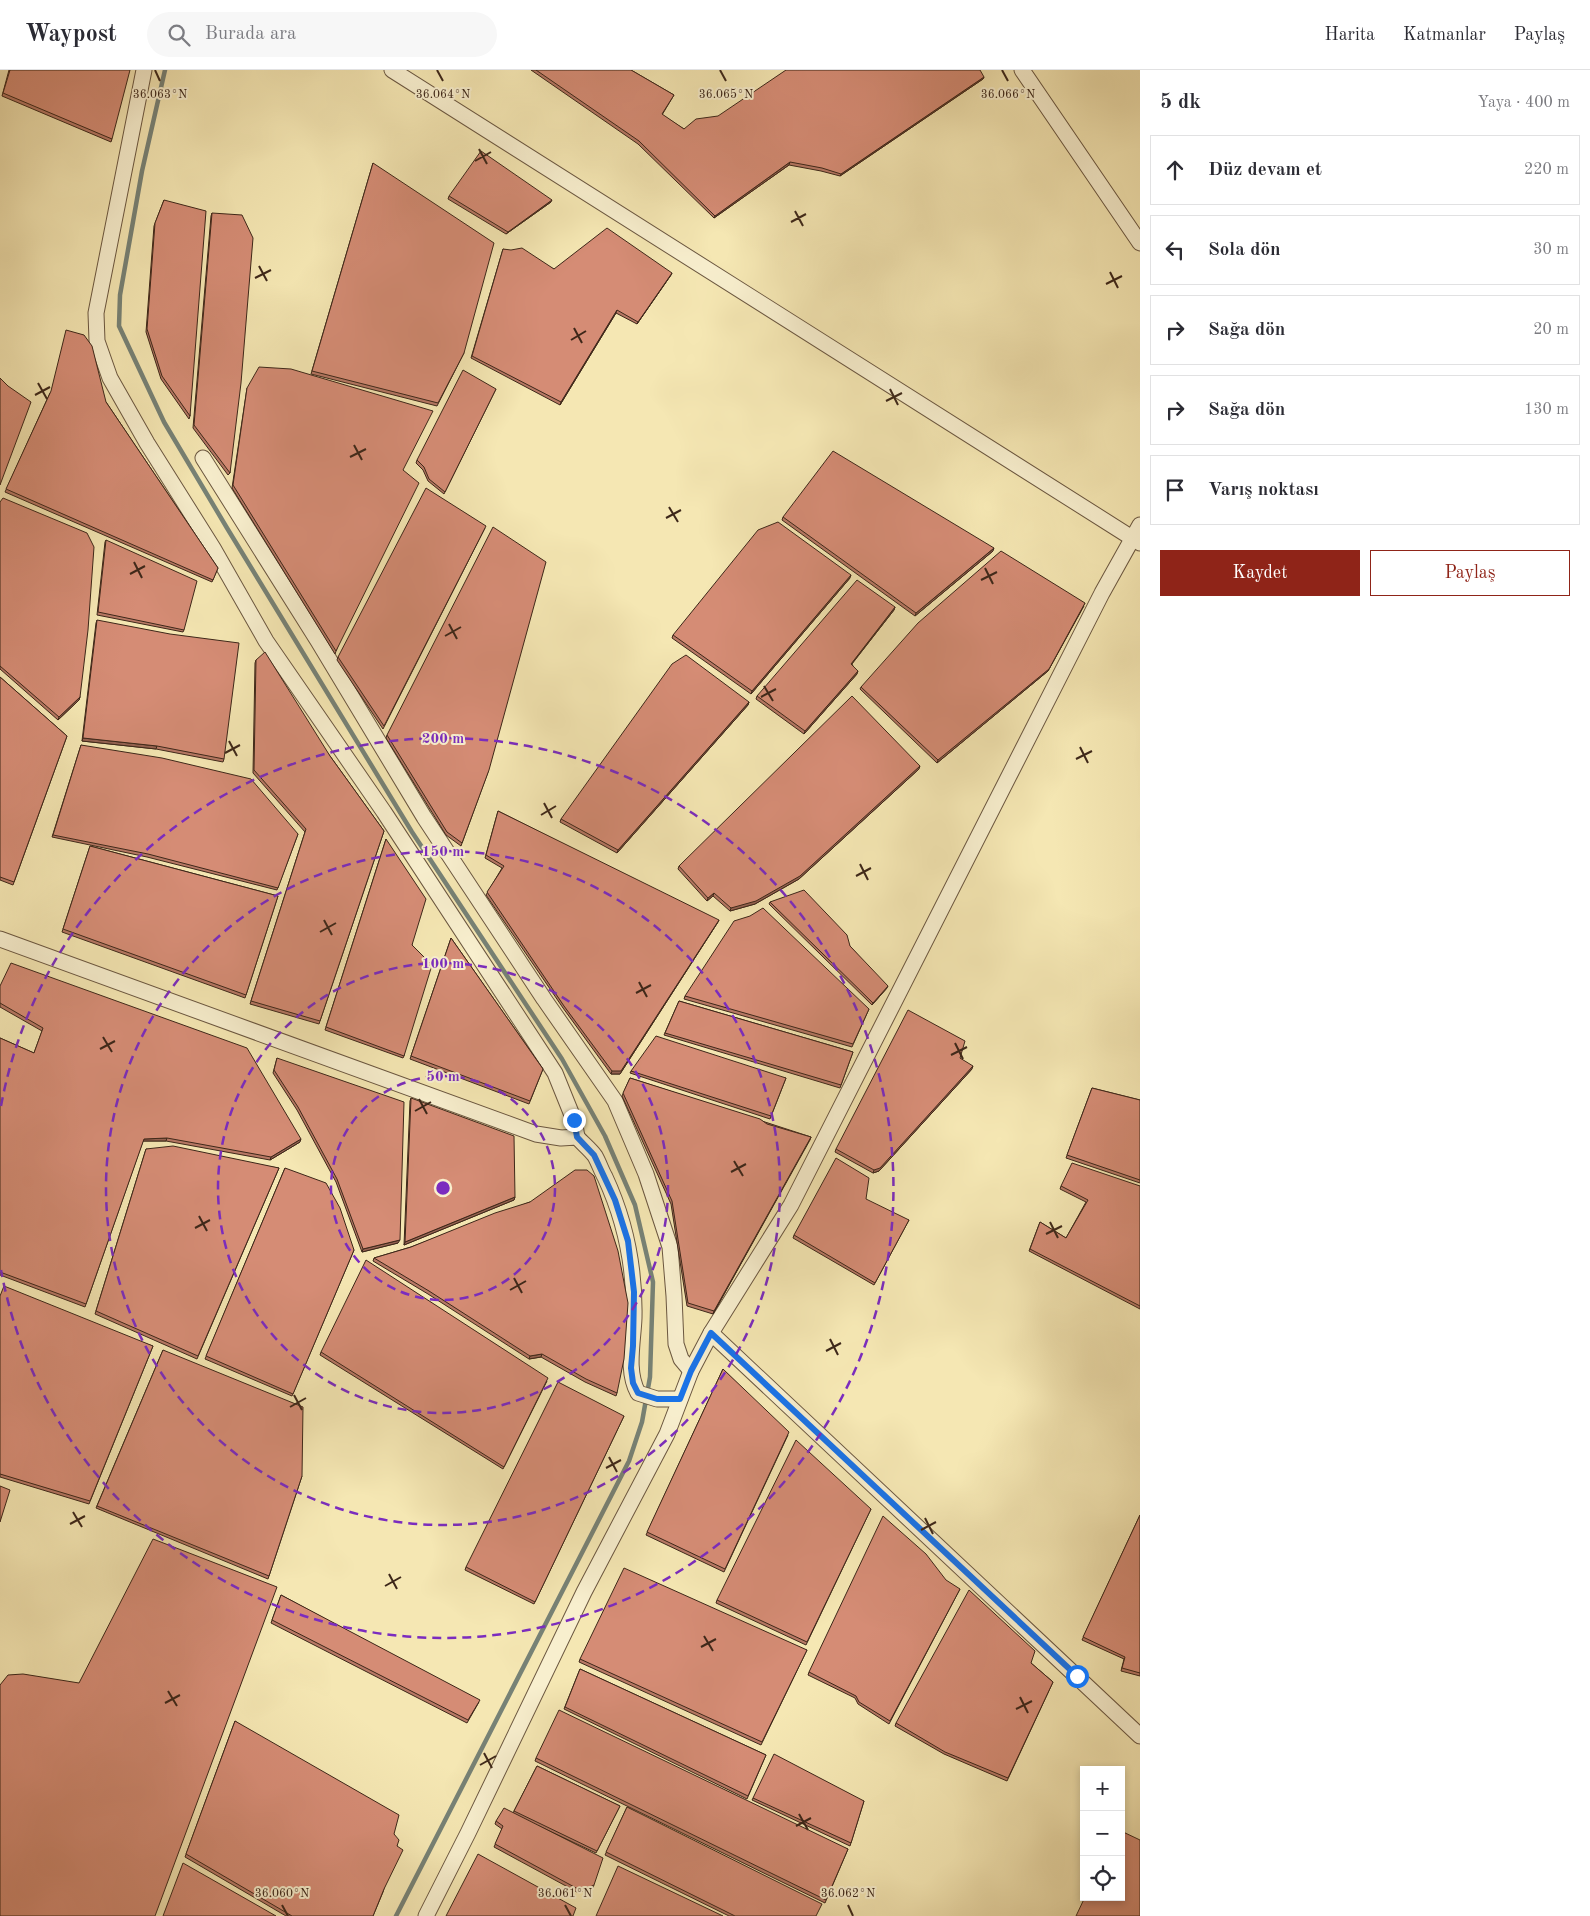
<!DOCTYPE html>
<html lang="tr">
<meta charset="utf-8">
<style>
:root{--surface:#fff;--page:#f7f7f7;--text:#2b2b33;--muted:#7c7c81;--line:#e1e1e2;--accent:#8f2418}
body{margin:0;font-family:"Old Standard TT",serif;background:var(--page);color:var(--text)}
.controls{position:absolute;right:15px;bottom:15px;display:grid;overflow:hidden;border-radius:0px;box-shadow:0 2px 8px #0003}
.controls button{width:45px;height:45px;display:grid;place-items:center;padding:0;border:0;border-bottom:1px solid var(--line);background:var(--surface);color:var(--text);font:25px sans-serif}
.stop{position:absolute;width:15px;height:15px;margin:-11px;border:4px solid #1a73e8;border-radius:50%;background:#fff}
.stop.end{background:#1a73e8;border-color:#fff;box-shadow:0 1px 5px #0008}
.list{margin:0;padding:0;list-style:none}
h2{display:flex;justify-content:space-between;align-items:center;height:65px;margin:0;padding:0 20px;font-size:21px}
h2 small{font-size:16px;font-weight:400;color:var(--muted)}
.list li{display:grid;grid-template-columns:32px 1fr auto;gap:15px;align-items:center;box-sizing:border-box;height:70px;margin:0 10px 10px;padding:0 10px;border:1px solid var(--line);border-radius:0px}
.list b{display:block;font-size:19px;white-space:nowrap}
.list em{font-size:16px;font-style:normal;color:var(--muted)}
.actions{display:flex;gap:10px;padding:15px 20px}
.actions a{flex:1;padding:11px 0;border:1px solid var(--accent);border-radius:0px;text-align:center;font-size:18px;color:var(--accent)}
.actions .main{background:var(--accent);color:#fff}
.icon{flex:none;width:28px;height:28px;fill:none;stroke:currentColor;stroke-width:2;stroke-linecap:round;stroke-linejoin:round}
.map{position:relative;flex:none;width:1140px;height:1846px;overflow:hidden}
header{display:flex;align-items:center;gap:30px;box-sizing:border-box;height:70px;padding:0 25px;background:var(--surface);border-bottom:1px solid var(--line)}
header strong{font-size:24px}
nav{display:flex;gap:28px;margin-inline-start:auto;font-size:18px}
.search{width:350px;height:45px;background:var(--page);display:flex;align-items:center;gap:12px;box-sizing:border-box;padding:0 18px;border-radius:28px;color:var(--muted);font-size:19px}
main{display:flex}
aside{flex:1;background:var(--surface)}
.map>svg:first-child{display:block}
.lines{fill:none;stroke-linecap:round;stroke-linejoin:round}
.stream{stroke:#778276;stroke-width:4.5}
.minor-casing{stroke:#6b5740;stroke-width:17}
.minor{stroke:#f8efce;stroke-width:15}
.wall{fill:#b77865;stroke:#3d2719}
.shaded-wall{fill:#956252;stroke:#3d2719}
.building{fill:#d58c75;stroke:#3d2719}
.route{stroke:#1a73e8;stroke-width:6}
.ticks{fill:none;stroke:#3d2719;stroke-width:2}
.ring{fill:none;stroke:#7b2cbf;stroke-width:2.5;stroke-dasharray:9 6}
.ticks-label{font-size:12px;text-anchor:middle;fill:#3d2719;stroke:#f8efce;stroke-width:4;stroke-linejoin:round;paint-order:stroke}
.centre{fill:#7b2cbf;stroke:#f8efce;stroke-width:2.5}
.ring-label{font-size:15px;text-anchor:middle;font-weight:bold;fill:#7b2cbf;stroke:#f8efce;stroke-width:4;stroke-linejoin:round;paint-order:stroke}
</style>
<header>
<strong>Waypost</strong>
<div class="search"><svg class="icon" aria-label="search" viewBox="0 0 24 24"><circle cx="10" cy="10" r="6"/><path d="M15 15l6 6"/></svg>Burada ara</div>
<nav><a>Harita</a><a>Katmanlar</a><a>Paylaş</a></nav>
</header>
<main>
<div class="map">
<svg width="1140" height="1846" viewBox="0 0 1140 1846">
<rect width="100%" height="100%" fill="#f5e7b3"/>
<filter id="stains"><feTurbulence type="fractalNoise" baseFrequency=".004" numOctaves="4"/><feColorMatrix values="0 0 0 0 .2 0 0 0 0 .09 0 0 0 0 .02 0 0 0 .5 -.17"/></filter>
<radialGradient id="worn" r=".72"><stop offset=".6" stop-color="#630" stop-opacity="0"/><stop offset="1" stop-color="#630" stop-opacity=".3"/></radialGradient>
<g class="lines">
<!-- stream -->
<path class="stream" d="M165 0 142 101 120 225 119 256 164 352 227 458 412 762 562 989 605 1066 635 1135 653 1212 650 1307 642 1352 629 1391 396 1846"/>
<!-- minor casing -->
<g class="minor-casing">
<g id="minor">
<path d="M144 0 96 243 97 271 110 308 147 373 213 478 266 571 384 742 555 1003 574 1050 577 1067"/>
<path d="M392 0 1140 473"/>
<path d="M1022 0 1140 173"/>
<path d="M203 388 318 571 424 747 544 929 615 1031 646 1104 670 1177 674 1226 676 1274 681 1289 691 1301"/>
<path d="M0 869 536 1064 561 1068 577 1067C582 1073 590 1079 595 1086 599 1093 601 1100 605 1107 626 1152 635 1199 634 1248 633 1273 626 1301 638 1323L657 1329H680"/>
<path d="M711 1263 1140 1666"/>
<path d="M426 1846 468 1763 584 1522 667 1364 691 1301 711 1263 791 1135 1102 523 1140 455"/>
</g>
</g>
<!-- minor -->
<use href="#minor" class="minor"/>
</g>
<!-- wall -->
<g class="wall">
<path d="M9 0 112 69 111 72 2 26Z"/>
<path d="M531 0H631L674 25 662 45 684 59 984 7 983 9 840 106 821 101 789 95 714 148 638 74Z"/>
<path d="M373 93 464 283 437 336 311 304Z"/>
<path d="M449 126 551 132 506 164 448 129Z"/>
<path d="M164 130 190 346 189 349 161 309 146 262 154 156Z"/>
<path d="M212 143 230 403 228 405 193 358 211 146Z"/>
<path d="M503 179 554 199 671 205 637 254 616 243 560 335 471 288Z"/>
<path d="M247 318 403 400 335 584 232 418Z"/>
<path d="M496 319 444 424 428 411 423 400 416 393 417 390Z"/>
<path d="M50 323 106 332 218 498 212 512 5 422Z"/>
<path d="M0 432 80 627 79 630 58 650 0 599Z"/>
<path d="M783 447 993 481 915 546 782 450Z"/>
<path d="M485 458 383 659 337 590 338 587Z"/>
<path d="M106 470 184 560 183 562 97 545 105 472Z"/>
<path d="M850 508 751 624 672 568 673 565Z"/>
<path d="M1084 536 1048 601 937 693 860 619 861 617Z"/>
<path d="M895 537 894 540 852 594 857 604 804 664 756 629 757 626Z"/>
<path d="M97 550 224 689 223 692 156 679 82 671 96 553Z"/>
<path d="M256 590 330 686 384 761 319 954 250 934 305 762 253 703 255 593Z"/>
<path d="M0 607 67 666 13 815 0 810Z"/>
<path d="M749 632 748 635 617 783 560 752 561 749Z"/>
<path d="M387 665 488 702 461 776 446 765 386 668Z"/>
<path d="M81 675 298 764 277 820 147 787 52 767Z"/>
<path d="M919 699 799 809 755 834 730 841 713 826 707 831 678 799 679 796Z"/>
<path d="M498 741 718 852 620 1004H611L563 938 486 825 502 798 485 788Z"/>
<path d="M386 769 412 875 404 986 403 988 325 960Z"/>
<path d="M90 776 278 826 245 928 62 862Z"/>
<path d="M770 832 850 876 887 918 872 935 769 834Z"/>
<path d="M451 868 543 999 529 1034 410 989Z"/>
<path d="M0 916 300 1072 270 1090 166 1071H143L85 1237 0 1205V968L34 983 42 961 0 937Z"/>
<path d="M685 926 869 939 852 977 684 929Z"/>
<path d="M679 931 853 982 840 1018 664 965Z"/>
<path d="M277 988 398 1173 362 1182 336 1112 297 1040 273 1003Z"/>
<path d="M960 988 972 999 879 1101 873 1103 835 1082 836 1079Z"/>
<path d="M631 1001 786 1008 770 1049 630 1003Z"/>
<path d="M630 1008 811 1067 713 1244 687 1236 671 1134 622 1026Z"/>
<path d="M1092 1018 1140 1030V1113L1066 1088Z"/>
<path d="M411 1028 515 1127 514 1130 404 1175 410 1031Z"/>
<path d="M146 1079 279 1098 197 1289 95 1244Z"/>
<path d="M285 1098 354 1180 292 1326 205 1289Z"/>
<path d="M1061 1116H1140V1239L1029 1181 1040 1152 1066 1168 1086 1132 1060 1119Z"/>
<path d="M530 1132 617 1323 616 1326 585 1312 541 1287 529 1289 428 1224 373 1191 374 1188 411 1177Z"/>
<path d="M909 1150 874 1215 793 1168 794 1165Z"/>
<path d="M0 1226 153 1276 89 1434 0 1407Z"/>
<path d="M163 1280 302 1406 268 1509 96 1438Z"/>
<path d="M321 1282 547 1311 503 1399 320 1285Z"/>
<path d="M723 1299 788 1365 724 1502 646 1465Z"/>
<path d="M624 1346 534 1534 465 1500 466 1497Z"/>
<path d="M871 1439 806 1575 716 1533 717 1530Z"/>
<path d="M1140 1445V1606L1121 1601 1124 1589 1082 1570Z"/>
<path d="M960 1519 889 1654 858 1634 855 1628 808 1605 809 1602Z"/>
<path d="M281 1525 479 1632 467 1653 271 1553Z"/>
<path d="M807 1580 761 1675 579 1592 580 1589Z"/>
<path d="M1031 1593 1053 1612 1007 1711 944 1684 895 1656 896 1653Z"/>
<path d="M580 1599 766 1685 747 1729 564 1639Z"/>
<path d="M235 1651 394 1764 397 1776 383 1822 373 1846H286L185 1787Z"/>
<path d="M536 1688 848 1779 825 1833 535 1691Z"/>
<path d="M537 1696 620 1736 596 1783 539 1756 593 1818 587 1821 577 1822 494 1777 502 1759 495 1754 496 1751 513 1743Z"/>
<path d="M753 1728 864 1731 850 1776 752 1730Z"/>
<path d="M627 1737 816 1846H729L605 1785Z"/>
</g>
<!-- shaded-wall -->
<g class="shaded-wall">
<path d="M984 7 983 9 840 106 841 104Z"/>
<path d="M790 92 789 95 714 148 715 146Z"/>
<path d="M552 130 551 132 506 164 508 162Z"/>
<path d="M672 203 671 205 637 254 638 252Z"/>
<path d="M617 240 616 243 560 335 561 332Z"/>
<path d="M994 478 993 481 915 546 916 543Z"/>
<path d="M851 505 850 508 751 624 752 621Z"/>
<path d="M1085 533 1048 601 937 693 938 690Z"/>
<path d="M895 537 894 540 850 596 851 594Z"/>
<path d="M858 601 857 604 804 664 805 661Z"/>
<path d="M80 627 79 630 58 650 59 647Z"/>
<path d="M749 632 748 635 617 783 618 780Z"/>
<path d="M83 668 157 676 156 679 82 671Z"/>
<path d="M920 696 919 699 799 809 755 834 730 841 731 838Z"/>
<path d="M714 823 713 826 707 831 708 828Z"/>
<path d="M719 850 718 852 620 1004H611L612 1001Z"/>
<path d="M888 916 887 918 872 935 873 933Z"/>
<path d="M973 996 972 999 879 1101 873 1103 874 1100Z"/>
<path d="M811 1067 810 1070 713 1244 714 1241Z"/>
<path d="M167 1068 166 1071H143L144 1069Z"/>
<path d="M301 1069 300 1072 270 1090 271 1087Z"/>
<path d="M515 1127 514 1130 404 1175 405 1172Z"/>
<path d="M400 1170 398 1173 362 1182 363 1179Z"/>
<path d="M542 1284 541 1287 529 1289 530 1286Z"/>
<path d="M594 1815 593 1818 587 1821 577 1822 578 1819Z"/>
</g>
<!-- building -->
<g class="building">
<path d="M10 0H130L112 69 3 23Z"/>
<path d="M536 0H631L674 25 662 44 684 59 696 49 718 46 786 0H980L984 7 841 104 822 98 790 92 715 146 639 71Z"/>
<path d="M481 81 552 130 508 162 449 126Z"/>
<path d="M373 93 494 173 464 283 438 333 312 301Z"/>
<path d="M164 130 206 141 190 346 162 306 147 259 155 153Z"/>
<path d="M212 143 242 145 253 168 241 313 230 403 194 355Z"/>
<path d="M607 158 672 203 638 252 617 240 561 332 472 286 503 179 511 180 522 178 554 199Z"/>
<path d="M66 260 84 265 92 276 106 332 218 498 213 510 6 419 51 321Z"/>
<path d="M259 297 291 299 433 341 403 400 419 413 336 581 233 415 247 318Z"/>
<path d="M463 300 496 319 445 422 429 409 424 397 417 390Z"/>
<path d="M0 308 8 316 31 332 0 415Z"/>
<path d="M833 381 994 478 916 543 783 447Z"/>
<path d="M426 418 486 456 384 656 338 587Z"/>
<path d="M3 428 87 463 94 477 88 560 80 627 59 647 0 596V432Z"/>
<path d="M778 452 851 505 752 621 673 565 758 460Z"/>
<path d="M493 457 546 492 489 700 462 773 447 762 387 665Z"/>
<path d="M106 470 197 511 184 560 98 542Z"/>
<path d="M1001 481 1085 533 1049 599 938 690 861 617 918 553Z"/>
<path d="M857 510 895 537 851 594 858 601 805 661 757 626Z"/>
<path d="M97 550 170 564 239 573 224 689 157 676 83 668Z"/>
<path d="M265 582 330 686 384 761 320 951 251 931 306 759 254 700 256 590Z"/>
<path d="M686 585 749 632 618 780 561 749 672 594Z"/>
<path d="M0 607 67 666 14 812 0 807Z"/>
<path d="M852 626 920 696 800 806 756 831 731 838 714 823 708 828 679 796Z"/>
<path d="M81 675 162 688 251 709 298 764 278 818 148 784 53 765Z"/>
<path d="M498 741 719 850 621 1001H612L564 936 487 822 504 796 486 785Z"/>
<path d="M386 769 426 829 412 875 432 895 404 986 326 957Z"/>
<path d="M90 776 278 826 246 925 63 859Z"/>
<path d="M804 820 847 865 850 876 888 916 873 933 770 832Z"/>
<path d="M763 838 869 939 853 974 685 926 734 851 750 846Z"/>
<path d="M451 868 543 999 530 1031 411 986Z"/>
<path d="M11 893 247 978 301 1069 271 1087 167 1068 144 1069 86 1234 0 1202V968L34 983 43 958 0 933V916Z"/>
<path d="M679 931 853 982 841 1015 665 963Z"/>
<path d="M908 940 965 971 960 988 973 996 880 1098 874 1100 836 1079Z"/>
<path d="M656 966 786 1008 771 1046 631 1001Z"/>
<path d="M277 988 404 1032 400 1170 363 1179 337 1109 298 1037 274 1000Z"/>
<path d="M630 1008 760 1049 767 1054 811 1067 714 1241 688 1233 672 1131 623 1023Z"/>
<path d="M1092 1018 1140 1030V1110L1067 1085Z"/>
<path d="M411 1028 514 1066 515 1127 405 1172Z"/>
<path d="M173 1076 279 1098 198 1286 96 1241 146 1079Z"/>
<path d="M836 1088 869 1108 866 1129 909 1150 875 1213 794 1165Z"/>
<path d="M1072 1093 1140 1116V1236L1030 1179 1040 1152 1066 1168 1088 1130 1061 1116Z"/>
<path d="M285 1098 326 1113 340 1138 354 1180 293 1324 206 1286Z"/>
<path d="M575 1100H587L594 1106 618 1181 628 1233 624 1289 617 1323 586 1309 542 1284 530 1286 429 1221 374 1188 411 1177 495 1143 530 1132Z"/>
<path d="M366 1190 548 1308 504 1397 321 1282Z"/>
<path d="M4 1216 153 1276 90 1431 0 1404V1226Z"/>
<path d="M163 1280 303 1337 302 1406 269 1506 97 1436Z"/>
<path d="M723 1299 789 1362 725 1499 647 1462Z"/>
<path d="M558 1312 624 1346 535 1532 466 1497Z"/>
<path d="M796 1370 871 1439 807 1572 717 1530Z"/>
<path d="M0 1416 10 1420 0 1452Z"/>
<path d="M1140 1445V1603L1122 1598 1125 1587 1083 1567Z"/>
<path d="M883 1446 926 1484 946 1510 960 1519 890 1651 859 1632 856 1626 809 1602Z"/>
<path d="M153 1469 277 1517 155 1846H0V1615L8 1605 23 1604 79 1613Z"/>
<path d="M624 1498 807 1580 762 1672 580 1589Z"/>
<path d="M969 1520 1035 1581 1031 1593 1053 1612 1008 1708 945 1682 896 1653Z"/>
<path d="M281 1525 480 1630 468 1650 272 1550Z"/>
<path d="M580 1599 766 1685 748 1726 565 1637Z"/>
<path d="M559 1640 848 1779 826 1830 536 1688Z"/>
<path d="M235 1651 399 1745 394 1764 399 1770 397 1776 403 1780 384 1819 373 1846H292L186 1784Z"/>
<path d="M774 1684 864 1731 851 1773 753 1728Z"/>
<path d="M537 1696 620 1736 597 1781 514 1741Z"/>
<path d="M627 1737 822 1834 816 1846H735L606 1782Z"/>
<path d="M504 1738 603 1788 594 1815 588 1818 578 1819 495 1774 503 1756 496 1751Z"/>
<path d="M1121 1761 1140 1770V1846H1076L1085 1827H1121Z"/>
<path d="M478 1784 576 1838 573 1846H446Z"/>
<path d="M183 1793 276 1846H163Z"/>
<path d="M618 1796 723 1846H596Z"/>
</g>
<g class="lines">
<!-- route -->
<path class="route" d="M574 1050 577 1067 594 1085 615 1130 628 1171 634 1222 633 1276 631 1298 633 1313 638 1323 657 1329H680L691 1301 711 1263 1077 1606"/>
</g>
<!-- ticks -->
<path class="ticks" d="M155 0 160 11M437 0 443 11M720 0 726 11M1002 0 1008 11M479 79 487 94M475 91 491 82M795 141 803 156M791 152 806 144M259 196 267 211M1110 202 1118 218M255 208 271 200M1106 214 1122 206M574 258 582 273M571 270 586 261M38 313 47 329M890 319 898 335M35 325 50 317M886 331 902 323M354 375 362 390M350 387 366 379M669 437 678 452M666 448 681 440M134 492 142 508M985 498 993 514M130 504 145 496M981 510 997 502M449 554 457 569M445 566 461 557M764 616 773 631M761 627 776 619M229 671 237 686M1080 677 1088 693M225 683 240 675M1076 689 1092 681M544 733 552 748M541 745 556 736M860 794 868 810M856 806 871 798M324 850 332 865M320 862 336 853M639 912 647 927M636 923 651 915M103 967 112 982M955 973 963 989M100 979 115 971M951 985 967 977M419 1029 427 1044M415 1041 431 1032M734 1091 743 1106M731 1102 746 1094M199 1146 207 1161M1050 1152 1058 1168M195 1158 210 1150M1046 1164 1062 1156M514 1208 522 1223M510 1220 526 1211M830 1269 838 1285M826 1281 841 1273M294 1325 302 1340M290 1337 306 1328M609 1387 617 1402M606 1398 621 1390M73 1442 82 1457M925 1448 933 1464M70 1454 85 1446M921 1460 936 1452M389 1504 397 1519M385 1516 401 1507M704 1566 713 1581M701 1577 716 1569M168 1621 177 1636M1020 1627 1028 1643M165 1633 180 1625M1016 1639 1032 1631M484 1683 492 1698M480 1695 496 1686M799 1744 808 1760M796 1756 811 1748M282 1835 288 1846M565 1835 571 1846M848 1835 853 1846"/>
<!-- distance rings -->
<g class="ring">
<circle cx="443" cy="1118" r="112"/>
<circle cx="443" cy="1118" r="225"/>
<circle cx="443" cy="1118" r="337"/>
<path d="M1 1036A450 450 0 1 1 1 1200"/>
</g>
<g class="ticks-label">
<text x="160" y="28">36.063°N</text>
<text x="443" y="28">36.064°N</text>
<text x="726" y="28">36.065°N</text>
<text x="1008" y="28">36.066°N</text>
<text x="282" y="1827">36.060°N</text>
<text x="565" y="1827">36.061°N</text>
<text x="848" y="1827">36.062°N</text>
</g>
<circle cx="443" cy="1118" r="8" class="centre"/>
<g class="ring-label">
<text x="443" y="673">200 m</text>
<text x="443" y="786">150 m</text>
<text x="443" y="898">100 m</text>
<text x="443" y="1011">50 m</text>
</g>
<rect width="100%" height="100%" filter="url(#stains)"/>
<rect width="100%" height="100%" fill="url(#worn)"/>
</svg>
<div class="controls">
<button>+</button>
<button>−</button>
<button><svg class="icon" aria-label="locate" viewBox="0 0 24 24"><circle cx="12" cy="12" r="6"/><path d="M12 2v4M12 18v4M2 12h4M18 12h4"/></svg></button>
</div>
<div class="stop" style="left:1077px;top:1606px"></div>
<div class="stop end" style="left:574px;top:1050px"></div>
</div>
<aside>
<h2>5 dk<small>Yaya · 400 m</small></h2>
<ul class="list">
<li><svg class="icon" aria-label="ahead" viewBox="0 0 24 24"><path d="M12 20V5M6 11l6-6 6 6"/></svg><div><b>Düz devam et</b></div><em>220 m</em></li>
<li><svg class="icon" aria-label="left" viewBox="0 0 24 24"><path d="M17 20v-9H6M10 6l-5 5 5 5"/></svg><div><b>Sola dön</b></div><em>30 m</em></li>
<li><svg class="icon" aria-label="right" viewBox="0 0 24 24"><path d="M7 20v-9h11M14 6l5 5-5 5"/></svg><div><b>Sağa dön</b></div><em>20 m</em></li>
<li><svg class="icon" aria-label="right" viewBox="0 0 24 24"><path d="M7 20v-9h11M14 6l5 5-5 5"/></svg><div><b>Sağa dön</b></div><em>130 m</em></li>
<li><svg class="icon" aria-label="arrive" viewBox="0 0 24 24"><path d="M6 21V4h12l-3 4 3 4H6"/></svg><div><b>Varış noktası</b></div></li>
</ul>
<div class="actions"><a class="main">Kaydet</a><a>Paylaş</a></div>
</aside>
</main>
